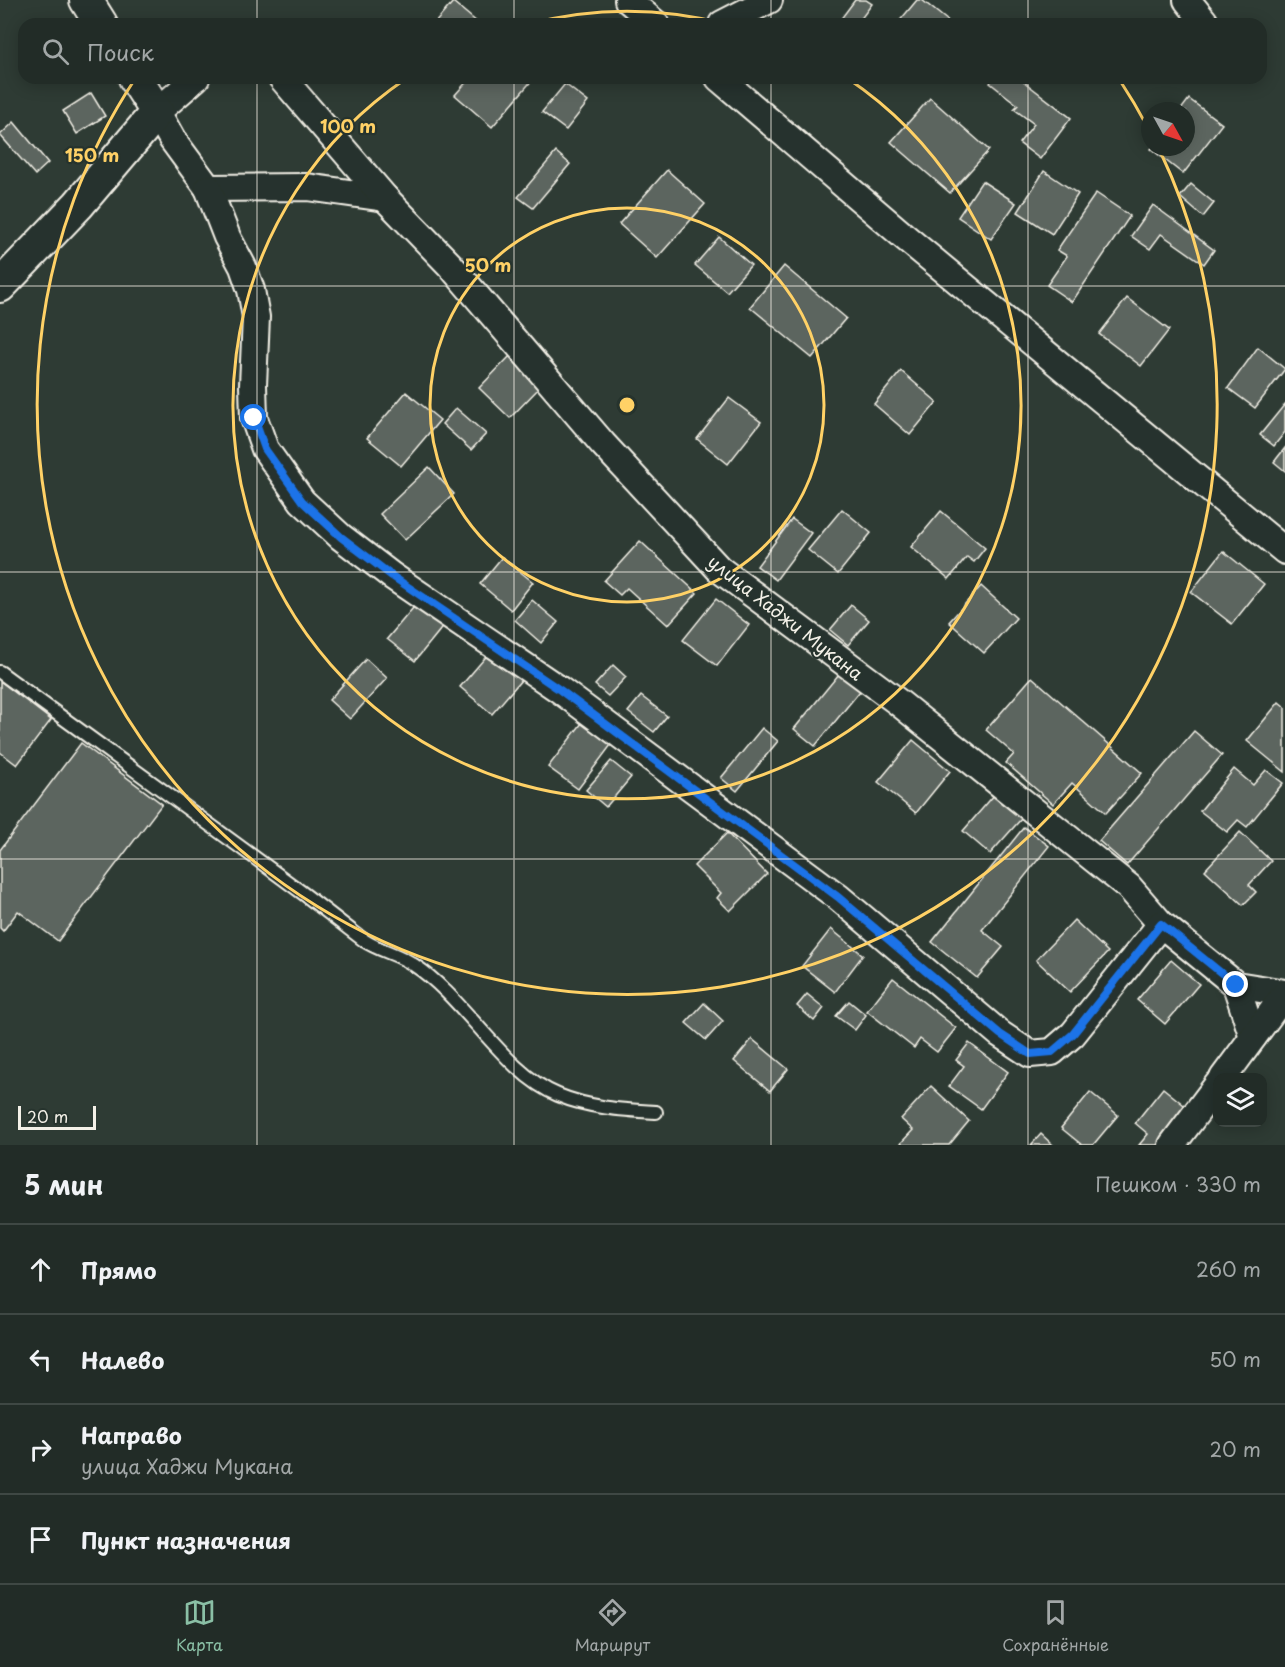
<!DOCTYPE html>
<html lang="ru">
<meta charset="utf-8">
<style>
:root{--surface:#222c27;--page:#2a342f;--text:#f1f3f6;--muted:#a2a7a7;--line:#3f4844;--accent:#8abfa5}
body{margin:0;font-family:"Playpen Sans",sans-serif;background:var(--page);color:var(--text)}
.controls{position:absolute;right:18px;bottom:18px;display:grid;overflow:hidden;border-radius:12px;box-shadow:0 3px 15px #0003}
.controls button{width:54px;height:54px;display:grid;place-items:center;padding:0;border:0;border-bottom:2px solid var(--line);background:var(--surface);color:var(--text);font:30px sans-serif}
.compass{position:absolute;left:1141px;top:102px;width:54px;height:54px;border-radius:50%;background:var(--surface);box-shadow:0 3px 15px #0003;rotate:130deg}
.scale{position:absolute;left:18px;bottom:15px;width:78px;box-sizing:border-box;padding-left:6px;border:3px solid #f4f1e8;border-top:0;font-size:16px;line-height:21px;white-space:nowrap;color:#f4f1e8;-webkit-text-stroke:4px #26332d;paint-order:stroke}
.stop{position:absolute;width:18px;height:18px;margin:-14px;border:4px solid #1a73e8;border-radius:50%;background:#fff}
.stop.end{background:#1a73e8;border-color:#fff;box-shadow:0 2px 6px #0008}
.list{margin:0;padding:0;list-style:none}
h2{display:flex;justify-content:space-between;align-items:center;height:78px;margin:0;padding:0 24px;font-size:26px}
h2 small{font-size:20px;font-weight:400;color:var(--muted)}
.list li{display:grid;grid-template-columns:39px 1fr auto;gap:18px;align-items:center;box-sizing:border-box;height:90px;padding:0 24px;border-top:2px solid var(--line)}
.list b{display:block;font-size:22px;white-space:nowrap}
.list p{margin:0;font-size:20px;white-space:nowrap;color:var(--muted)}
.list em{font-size:20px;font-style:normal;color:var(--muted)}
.icon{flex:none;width:33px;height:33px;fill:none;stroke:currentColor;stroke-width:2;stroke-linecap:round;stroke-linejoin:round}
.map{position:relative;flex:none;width:1285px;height:1145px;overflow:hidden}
.search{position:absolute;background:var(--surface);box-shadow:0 3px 15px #0003;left:18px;right:18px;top:18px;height:66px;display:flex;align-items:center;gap:15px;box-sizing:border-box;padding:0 21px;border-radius:18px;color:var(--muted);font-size:22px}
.sheet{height:438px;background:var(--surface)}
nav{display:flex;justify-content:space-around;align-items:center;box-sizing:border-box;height:84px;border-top:2px solid var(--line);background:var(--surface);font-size:16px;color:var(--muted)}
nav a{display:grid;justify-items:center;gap:3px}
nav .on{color:var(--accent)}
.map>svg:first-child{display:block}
.building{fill:#5c655e;stroke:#f4f1e8;stroke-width:1.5}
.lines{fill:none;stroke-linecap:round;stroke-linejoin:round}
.service-casing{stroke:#f4f1e8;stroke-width:16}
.minor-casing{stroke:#f4f1e8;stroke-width:30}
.tertiary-casing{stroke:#f4f1e8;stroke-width:36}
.service{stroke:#26332d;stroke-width:12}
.minor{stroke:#26332d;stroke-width:26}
.tertiary{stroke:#26332d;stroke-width:32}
.route{stroke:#1a73e8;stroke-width:8}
.grid{fill:none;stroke:#f4f1e8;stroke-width:1.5;stroke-opacity:0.55}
.ring{fill:none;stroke:#ffd166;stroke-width:3}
.labels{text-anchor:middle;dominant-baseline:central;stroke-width:4.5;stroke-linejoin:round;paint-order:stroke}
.street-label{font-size:18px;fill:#f4f1e8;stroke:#26332d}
.centre{fill:#ffd166;stroke:#26332d;stroke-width:3}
.ring-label{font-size:18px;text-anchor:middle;font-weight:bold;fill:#ffd166;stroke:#26332d;stroke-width:4.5;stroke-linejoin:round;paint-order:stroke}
</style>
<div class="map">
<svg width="1285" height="1145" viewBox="0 0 1285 1145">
<rect width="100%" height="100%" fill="#2e3b34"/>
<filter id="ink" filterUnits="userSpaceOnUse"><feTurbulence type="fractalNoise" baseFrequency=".0167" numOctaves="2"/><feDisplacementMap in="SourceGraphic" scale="12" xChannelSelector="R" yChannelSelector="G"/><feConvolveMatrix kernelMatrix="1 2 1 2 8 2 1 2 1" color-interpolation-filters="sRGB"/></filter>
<g filter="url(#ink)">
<!-- building -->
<g class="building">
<path d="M855 0H866L872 4 857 24H837Z"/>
<path d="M917 0H922L948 21 945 24H897Z"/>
<path d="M453 2 478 23 477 24H434Z"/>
<path d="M470 78H534L492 127 455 95Z"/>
<path d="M993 78H1019L1071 118 1040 159 1019 143 1034 124 1014 109 1018 105 990 83Z"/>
<path d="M565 84 588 102 566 130 542 112Z"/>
<path d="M91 93 105 116 77 134 63 111Z"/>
<path d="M930 98 989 150 950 193 891 142Z"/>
<path d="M1189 99 1222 124 1183 174 1151 149 1153 147H1186V111H1180Z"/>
<path d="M14 122 48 163 35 175 0 135Z"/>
<path d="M556 152 570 164 533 208 518 197Z"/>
<path d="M667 170 705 204 657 258 619 224Z"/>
<path d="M1044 171 1078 194 1052 234 1018 212Z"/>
<path d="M982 181 1016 203 991 239 958 217Z"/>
<path d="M1191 184 1214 203 1203 217 1180 197Z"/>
<path d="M1096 193 1130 216 1072 302 1047 285 1067 256 1057 250Z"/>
<path d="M1153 205 1214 250 1204 264 1161 234 1150 249 1131 236Z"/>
<path d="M719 237 751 265 727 292 695 265Z"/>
<path d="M784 266 846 318 812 358 750 307Z"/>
<path d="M1127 298 1169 330 1141 366 1099 334Z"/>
<path d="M1258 347 1285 369 1255 408 1228 388Z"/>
<path d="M511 355 542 385 510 418 479 388Z"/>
<path d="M901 371 937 402 910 435 874 404Z"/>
<path d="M406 392 440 420 401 466 367 438Z"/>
<path d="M729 398 761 422 728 464 697 439Z"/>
<path d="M1285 404V432L1274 446 1260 435Z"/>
<path d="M456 408 486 434 471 450 442 424Z"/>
<path d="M1285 448V471L1274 462Z"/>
<path d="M429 467 454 494 405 540 380 514Z"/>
<path d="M842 509 871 533 838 574 808 550Z"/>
<path d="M941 511 985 548 974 562 967 557 949 579 911 547Z"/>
<path d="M792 519 811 533 776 580 757 566Z"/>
<path d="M640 541 697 593 668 625 627 588 620 595 604 581Z"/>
<path d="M1223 551 1264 584 1232 624 1191 592Z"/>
<path d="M502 557 533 582 511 610 480 584Z"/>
<path d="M981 586 1016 618 984 653 949 622Z"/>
<path d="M716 599 749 625 717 666 683 640Z"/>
<path d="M532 600 558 622 541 643 515 620Z"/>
<path d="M418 602 445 624 415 661 387 639Z"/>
<path d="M851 605 869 620 848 645 830 630Z"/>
<path d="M490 652 522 679 492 714 460 687Z"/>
<path d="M366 659 387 678 350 719 329 700Z"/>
<path d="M613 665 626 677 608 696 595 685Z"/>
<path d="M839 674 860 691 815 746 794 729Z"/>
<path d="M1032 677 1142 773 1106 813 1072 783 1053 804 1006 763 1014 754 986 730Z"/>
<path d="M0 681 51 720 17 765 0 752Z"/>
<path d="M641 696 667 716 654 732 628 712Z"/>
<path d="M1279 702 1285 707V772L1247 741Z"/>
<path d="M582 723 611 745 578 789 548 767Z"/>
<path d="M762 728 778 741 737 791 721 778Z"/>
<path d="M1194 731 1222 755 1127 865 1099 841Z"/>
<path d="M913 740 950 771 916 813 878 782Z"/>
<path d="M81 743 162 804 58 941 18 911 3 931 0 928V850Z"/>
<path d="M611 761 631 777 606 807 586 790Z"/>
<path d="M1234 769 1253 785 1266 770 1283 783 1247 827 1238 820 1227 832 1200 811Z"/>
<path d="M995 794 1022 818 990 854 963 831Z"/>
<path d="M1024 827 1049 846 982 930 1003 947 977 978 932 942Z"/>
<path d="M1240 832 1271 861 1249 885 1256 892 1243 905 1205 870Z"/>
<path d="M727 833 767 874 730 911 717 898 721 893 694 866Z"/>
<path d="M1074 920 1108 952 1070 992 1036 960Z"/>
<path d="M831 929 863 955 835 992 802 966Z"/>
<path d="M1171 960 1199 984 1165 1024 1137 1000Z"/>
<path d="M893 978 956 1028 937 1052 920 1039 914 1048 867 1011Z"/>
<path d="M807 994 824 1008 814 1021 797 1006Z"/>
<path d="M849 1001 866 1015 855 1030 836 1016Z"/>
<path d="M704 1003 723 1021 706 1040 686 1023Z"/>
<path d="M752 1039 788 1069 770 1091 734 1061Z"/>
<path d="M969 1043 1008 1072 981 1109 949 1086 964 1066 956 1060Z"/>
<path d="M931 1086 969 1121 949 1145H903L901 1143 913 1130 901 1119Z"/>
<path d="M1163 1088 1189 1109 1160 1145H1139L1148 1134 1135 1123Z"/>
<path d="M1090 1092 1118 1115 1093 1145H1082L1061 1128Z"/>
<path d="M1041 1134 1053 1145H1031Z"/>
</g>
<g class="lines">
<!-- service casing -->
<g class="service-casing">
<path id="service" d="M0 672C101 746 203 819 304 894 325 910 345 926 365 941 380 951 399 954 414 965 465 998 504 1073 558 1095 589 1108 623 1110 656 1112"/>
</g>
<!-- minor casing -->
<g class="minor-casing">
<g id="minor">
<path d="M628 0 656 24"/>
<path d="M1187 0 1204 21"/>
<path d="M722 24 769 0"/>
<path d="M196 78 157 112 172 139 208 188 307 187 385 198"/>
<path d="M282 78 385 198 450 265 603 444 719 569 898 702 1129 887 1161 924 1236 985 1285 993"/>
<path d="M719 78 906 238 1285 551"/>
<path d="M208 188 227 237 243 267 251 290 256 317 253 385 254 418 265 449 302 501 341 537 392 576 560 690 838 897 1000 1034 1030 1054 1052 1052 1073 1034 1161 924"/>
<path d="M1236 985 1253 1037"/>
<path d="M1223 1078 1285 994"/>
<path d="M1172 1145 1218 1084"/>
</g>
</g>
<!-- tertiary casing -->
<g class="tertiary-casing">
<g id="tertiary">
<path d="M86 0 101 24"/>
<path d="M0 286 78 205 157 112 135 78"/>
</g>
</g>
<!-- service -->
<use href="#service" class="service"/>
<!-- minor -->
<use href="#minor" class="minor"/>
<!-- tertiary -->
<use href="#tertiary" class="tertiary"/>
</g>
</g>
<g class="lines" filter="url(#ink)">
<!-- route -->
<path class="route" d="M254 418 265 449 302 501 341 537 392 576 560 690 838 897 1000 1034 1030 1054 1052 1052 1073 1034 1161 924 1236 985"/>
</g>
<!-- grid -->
<path class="grid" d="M257 0V24M514 0V24M771 0V24M1028 0V24M257 78V1145M514 78V1145M771 78V1145M1028 78V1145M0 286H1285M0 572H1285M0 859H1285"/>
<!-- distance rings -->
<g class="ring">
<circle cx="627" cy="405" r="197"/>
<path d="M528 24A394 394 0 0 1 726 24M847 78A394 394 0 1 1 407 78"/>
<path d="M1119 79A590 590 0 0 1 1148 128M1160 151A590 590 0 1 1 135 79"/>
</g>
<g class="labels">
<!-- street labels -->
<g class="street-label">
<text transform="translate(786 617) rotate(38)">улица Хаджи Мукана</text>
</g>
</g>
<circle cx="627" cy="405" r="9" class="centre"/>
<g class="ring-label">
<text x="348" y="133">100 m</text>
<text x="92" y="162">150 m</text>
<text x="488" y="272">50 m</text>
</g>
</svg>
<div class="controls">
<button><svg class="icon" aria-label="layers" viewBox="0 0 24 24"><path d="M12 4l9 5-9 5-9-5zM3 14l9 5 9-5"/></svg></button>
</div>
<svg class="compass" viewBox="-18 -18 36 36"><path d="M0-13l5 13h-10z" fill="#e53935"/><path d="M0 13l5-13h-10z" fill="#a2a7a7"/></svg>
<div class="scale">20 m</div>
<div class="stop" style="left:254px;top:418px"></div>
<div class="stop end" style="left:1236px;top:985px"></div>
<div class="search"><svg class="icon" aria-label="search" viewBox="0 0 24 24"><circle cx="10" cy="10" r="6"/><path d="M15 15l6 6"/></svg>Поиск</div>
</div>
<section class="sheet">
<h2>5 мин<small>Пешком · 330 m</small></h2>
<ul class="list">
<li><svg class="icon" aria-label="ahead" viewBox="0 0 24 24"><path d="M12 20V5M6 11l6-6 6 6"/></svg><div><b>Прямо</b></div><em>260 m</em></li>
<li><svg class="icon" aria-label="left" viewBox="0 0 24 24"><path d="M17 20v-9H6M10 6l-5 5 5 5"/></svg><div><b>Налево</b></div><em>50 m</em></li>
<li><svg class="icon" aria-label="right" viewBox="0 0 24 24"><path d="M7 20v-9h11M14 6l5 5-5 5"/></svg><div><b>Направо</b><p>улица Хаджи Мукана</p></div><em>20 m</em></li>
<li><svg class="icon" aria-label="arrive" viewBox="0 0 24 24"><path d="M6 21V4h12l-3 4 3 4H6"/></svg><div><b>Пункт назначения</b></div></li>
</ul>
</section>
<nav>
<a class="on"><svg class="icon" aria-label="map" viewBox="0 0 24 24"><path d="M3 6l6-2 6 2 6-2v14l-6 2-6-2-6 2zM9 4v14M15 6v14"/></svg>Карта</a>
<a><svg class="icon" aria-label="directions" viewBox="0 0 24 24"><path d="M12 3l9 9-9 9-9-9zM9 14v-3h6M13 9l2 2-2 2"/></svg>Маршрут</a>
<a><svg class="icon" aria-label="saved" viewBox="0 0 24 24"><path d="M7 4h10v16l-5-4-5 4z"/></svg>Сохранённые</a>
</nav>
